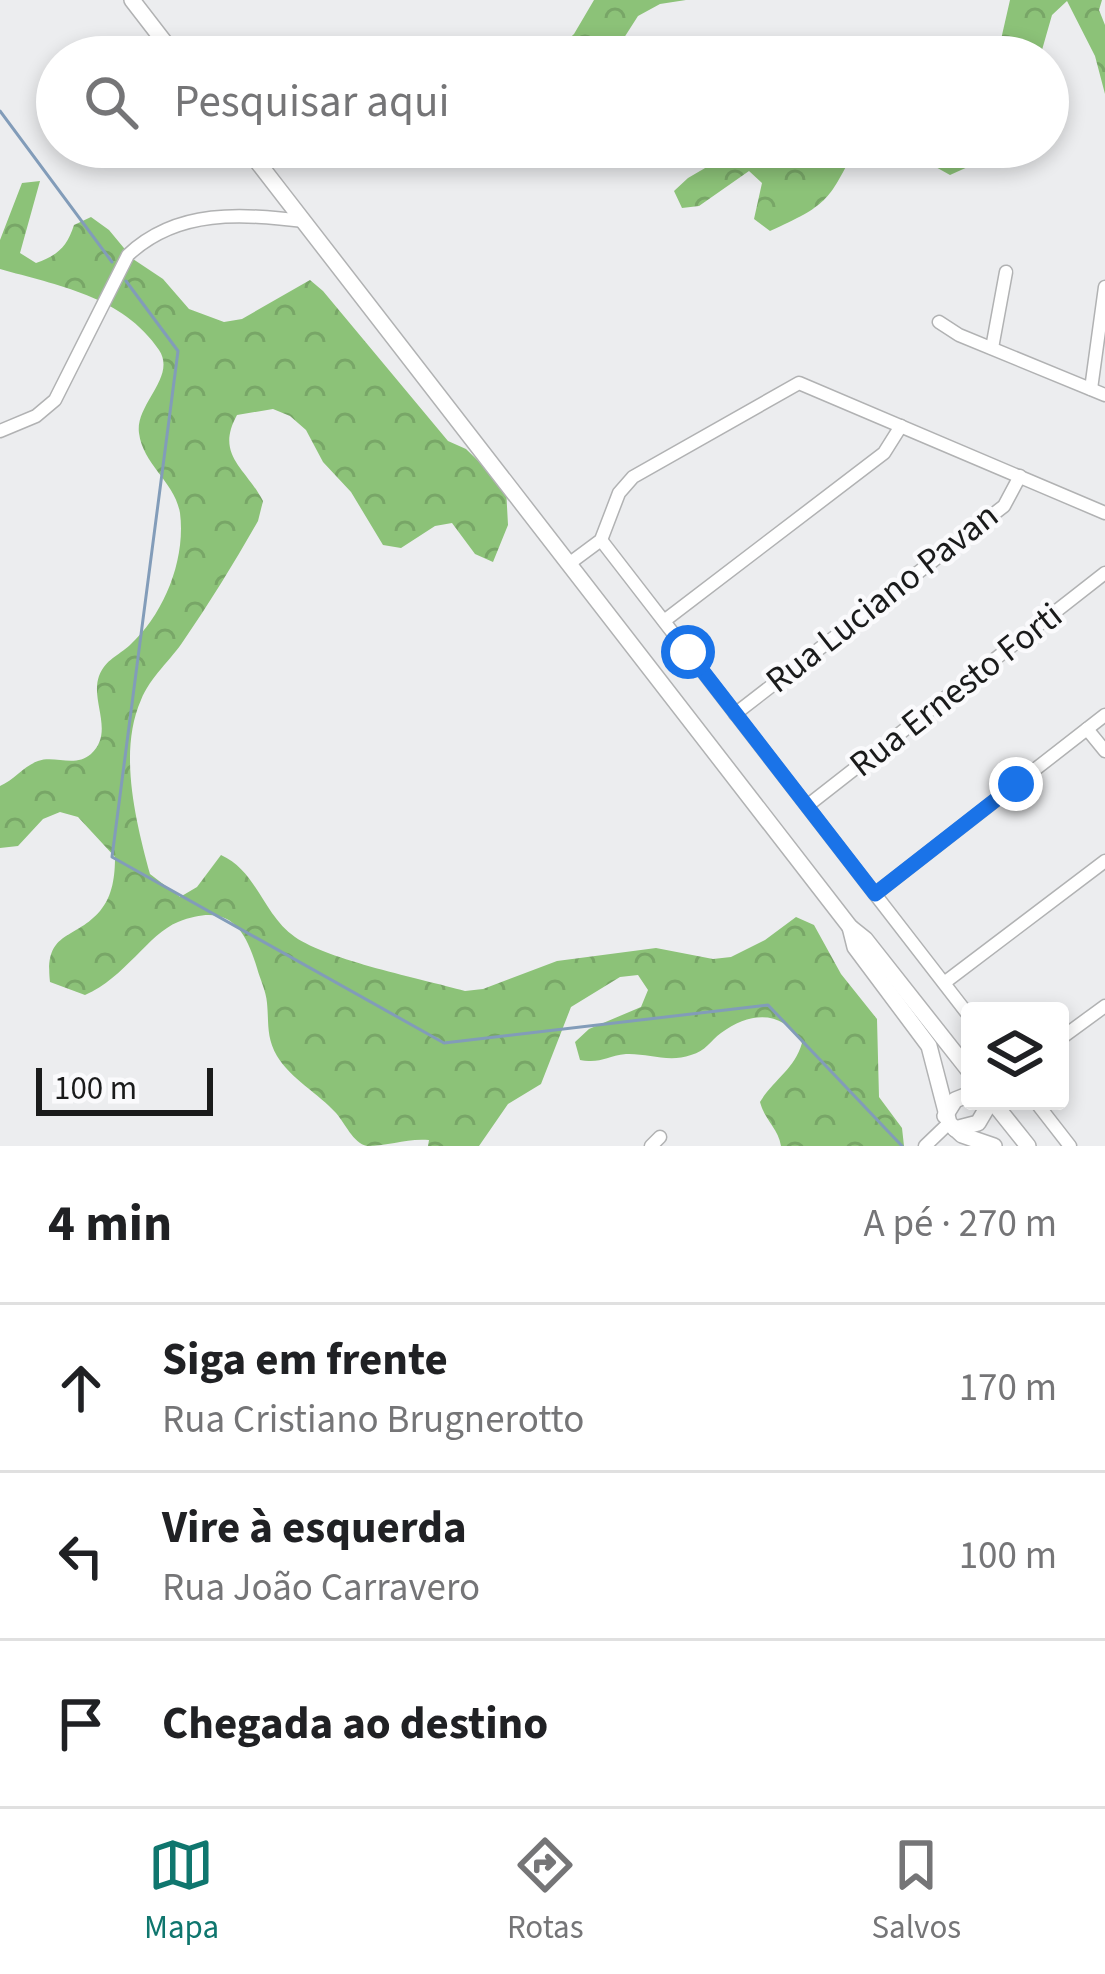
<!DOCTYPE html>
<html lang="pt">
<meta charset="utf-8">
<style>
:root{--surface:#fff;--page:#f6f6f6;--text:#202124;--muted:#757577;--line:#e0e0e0;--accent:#0f766e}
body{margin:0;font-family:"Source Sans 3",sans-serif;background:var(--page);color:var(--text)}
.controls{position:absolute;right:36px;bottom:36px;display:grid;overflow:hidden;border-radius:12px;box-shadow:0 6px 18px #0003}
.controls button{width:108px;height:108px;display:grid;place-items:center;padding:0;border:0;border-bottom:3px solid var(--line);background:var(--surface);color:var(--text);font:60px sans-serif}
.scale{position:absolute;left:36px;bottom:30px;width:177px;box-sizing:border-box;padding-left:12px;border:6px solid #1a1b1b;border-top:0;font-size:33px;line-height:42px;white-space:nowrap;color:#1a1b1b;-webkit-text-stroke:9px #fafafc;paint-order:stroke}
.stop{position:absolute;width:36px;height:36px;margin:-27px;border:9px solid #1a73e8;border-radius:50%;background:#fff}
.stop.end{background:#1a73e8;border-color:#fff;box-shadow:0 3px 12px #0008}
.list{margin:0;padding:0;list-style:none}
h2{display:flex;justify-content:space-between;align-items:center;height:156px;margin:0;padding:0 48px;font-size:51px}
h2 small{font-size:39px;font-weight:400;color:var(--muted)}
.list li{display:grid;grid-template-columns:78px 1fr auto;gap:36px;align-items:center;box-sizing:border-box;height:168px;padding:0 48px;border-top:3px solid var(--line)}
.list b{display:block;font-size:45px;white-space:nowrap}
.list p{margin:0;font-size:39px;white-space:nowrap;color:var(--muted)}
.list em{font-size:39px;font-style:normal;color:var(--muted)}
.icon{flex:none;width:66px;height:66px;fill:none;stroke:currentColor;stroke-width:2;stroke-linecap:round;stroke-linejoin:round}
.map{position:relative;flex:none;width:1105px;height:1146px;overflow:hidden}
.search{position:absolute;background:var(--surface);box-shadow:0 6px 18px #0003;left:36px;right:36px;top:36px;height:132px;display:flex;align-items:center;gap:30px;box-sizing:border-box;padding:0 42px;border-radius:66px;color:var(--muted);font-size:45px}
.sheet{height:660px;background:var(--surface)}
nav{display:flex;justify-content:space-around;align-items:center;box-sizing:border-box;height:168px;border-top:3px solid var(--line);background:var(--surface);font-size:33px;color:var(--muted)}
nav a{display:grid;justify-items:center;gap:6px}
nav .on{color:var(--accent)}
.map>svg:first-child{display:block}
.forest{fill:url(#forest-crowns)}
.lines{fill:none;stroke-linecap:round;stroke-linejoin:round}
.stream{stroke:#829cb9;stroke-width:3}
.minor-casing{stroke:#b1b2b3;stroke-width:15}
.major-casing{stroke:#b1b2b3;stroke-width:18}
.minor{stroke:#fff;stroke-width:12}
.major{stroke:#fff;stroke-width:15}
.route{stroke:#1a73e8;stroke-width:15}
.labels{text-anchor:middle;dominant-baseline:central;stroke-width:9;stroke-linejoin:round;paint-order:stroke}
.street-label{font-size:36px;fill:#1a1b1b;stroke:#fafafc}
</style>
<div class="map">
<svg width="1105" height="1146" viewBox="0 0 1105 1146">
<defs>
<pattern id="forest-crowns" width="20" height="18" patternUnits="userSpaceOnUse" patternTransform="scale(3)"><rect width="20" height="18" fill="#8cc278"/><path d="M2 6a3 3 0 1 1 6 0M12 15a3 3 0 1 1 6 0" fill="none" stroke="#78a667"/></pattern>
</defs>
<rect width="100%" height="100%" fill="#ecedef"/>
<!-- forest -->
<g class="forest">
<path d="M594 0H686L660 4 638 16 622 41 594 57H559V48L574 34Z"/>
<path d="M1010 0H1102L1099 10 1105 25V94L1095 56 1067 1 1052 15 1040 57H997Z"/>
<path d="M741 147H853L855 149C828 202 827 205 770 231L754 219 762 183 749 171 699 206 682 208 674 191 688 178Z"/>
<path d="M900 147H1012L950 175Z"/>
<path d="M40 181 20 253 36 263C58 255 67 247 74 225L91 217 109 230 133 259 163 279 189 309 224 322 242 319 310 280 323 291 448 441 466 449 506 488 508 525 493 562 475 554 452 523 435 526 401 548 383 545 351 492 323 462 306 430 290 416 273 409 237 415C215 455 245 467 263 501L258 521C235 562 210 602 184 640 171 660 150 677 141 700 118 752 136 822 150 874L180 897 197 887 221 855C257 871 263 915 295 937 328 960 422 979 465 991L483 989 557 961 656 948 713 959 731 957 765 940 796 917 814 925 841 974 877 1019 879 1097 902 1128 904 1146H781C778 1128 765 1121 760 1102 774 1079 794 1070 802 1043 783 1010 751 1011 721 1033 710 1041 706 1051 691 1055 668 1063 648 1053 626 1054 606 1056 601 1064 580 1060L575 1042 589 1029 641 1007 648 990 638 975 620 977 571 1007 541 1084 508 1104 479 1146H428L429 1140C407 1138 389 1146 367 1146 353 1143 345 1123 336 1113 319 1094 290 1078 277 1056 266 1037 269 1023 267 1003 266 991 260 979 257 968 244 925 227 903 178 922 148 934 125 978 85 995L50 982C44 930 74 941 100 911 113 896 115 875 115 857L78 817 60 812 43 819 18 846 0 848V786C14 780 24 766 38 761 55 755 75 768 91 754 115 732 90 701 99 676 106 659 118 656 130 645 164 614 186 560 180 513 175 482 143 465 139 433 135 404 177 377 159 350 123 296 56 285 0 269V240L22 183Z"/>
</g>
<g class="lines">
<!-- stream -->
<g class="stream">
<path d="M0 111 112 262"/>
<path d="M126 281 178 351 112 857 444 1043 768 1005 902 1146"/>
</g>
<!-- minor casing -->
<g class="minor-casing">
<g id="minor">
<path d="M939 322 959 335 1105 395"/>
<path d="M992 348 1006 272"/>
<path d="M1091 389 1105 287"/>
<path d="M0 431 36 416 55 400 128 255C178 208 242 214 304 221"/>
<path d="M601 540 970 1017"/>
<path d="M570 563 601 540 619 493 633 477 799 383 1105 513"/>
<path d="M664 621 884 453 901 426"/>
<path d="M735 714 1004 506 1020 476"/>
<path d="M1087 729 1105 751"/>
<path d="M807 806 1105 573"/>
<path d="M875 894 1105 715"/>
<path d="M944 983 1105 861"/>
<path d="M1060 1039 1105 1006"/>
<path d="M1035 1101 1070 1146"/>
<path d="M651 1146 660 1137"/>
<path d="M925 1146 949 1123"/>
</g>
</g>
<!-- major casing -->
<g class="major-casing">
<g id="major">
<path d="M132 0 176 57"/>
<path d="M246 147 850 927 865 939 970 1072"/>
<path d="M850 927 855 947 929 1046 949 1123 962 1135 994 1146"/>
<path d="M992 1101 1028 1146"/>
<path d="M945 1116 955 1100 970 1094"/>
<path d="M955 1129 978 1123 991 1101"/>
</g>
</g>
<!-- minor -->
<use href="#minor" class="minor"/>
<!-- major -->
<use href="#major" class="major"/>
</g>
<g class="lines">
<!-- route -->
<path class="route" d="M688 652 875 894 1016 784"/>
</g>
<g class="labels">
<!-- street labels -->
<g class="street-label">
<text transform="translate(882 598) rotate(-38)">Rua Luciano Pavan</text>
<text transform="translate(956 690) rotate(-38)">Rua Ernesto Forti</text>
</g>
</g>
</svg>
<div class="controls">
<button><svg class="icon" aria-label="layers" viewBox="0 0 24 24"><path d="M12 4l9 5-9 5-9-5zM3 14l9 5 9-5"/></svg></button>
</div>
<div class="scale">100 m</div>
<div class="stop" style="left:688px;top:652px"></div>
<div class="stop end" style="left:1016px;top:784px"></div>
<div class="search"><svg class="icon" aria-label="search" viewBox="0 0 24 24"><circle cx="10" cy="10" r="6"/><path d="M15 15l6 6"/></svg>Pesquisar aqui</div>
</div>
<section class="sheet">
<h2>4 min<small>A pé · 270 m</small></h2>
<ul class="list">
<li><svg class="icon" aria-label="ahead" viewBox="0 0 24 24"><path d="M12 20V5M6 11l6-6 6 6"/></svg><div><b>Siga em frente</b><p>Rua Cristiano Brugnerotto</p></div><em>170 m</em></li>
<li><svg class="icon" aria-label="left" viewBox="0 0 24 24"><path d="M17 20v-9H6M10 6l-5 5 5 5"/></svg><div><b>Vire à esquerda</b><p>Rua João Carravero</p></div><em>100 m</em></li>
<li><svg class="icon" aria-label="arrive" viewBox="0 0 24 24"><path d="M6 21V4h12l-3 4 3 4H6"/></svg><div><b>Chegada ao destino</b></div></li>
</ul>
</section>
<nav>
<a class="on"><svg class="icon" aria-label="map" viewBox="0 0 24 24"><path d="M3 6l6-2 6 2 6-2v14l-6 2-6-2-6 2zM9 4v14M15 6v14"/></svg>Mapa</a>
<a><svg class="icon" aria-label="directions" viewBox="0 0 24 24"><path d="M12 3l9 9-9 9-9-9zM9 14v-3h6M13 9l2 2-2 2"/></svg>Rotas</a>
<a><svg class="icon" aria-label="saved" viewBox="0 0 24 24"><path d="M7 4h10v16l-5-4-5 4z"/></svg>Salvos</a>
</nav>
